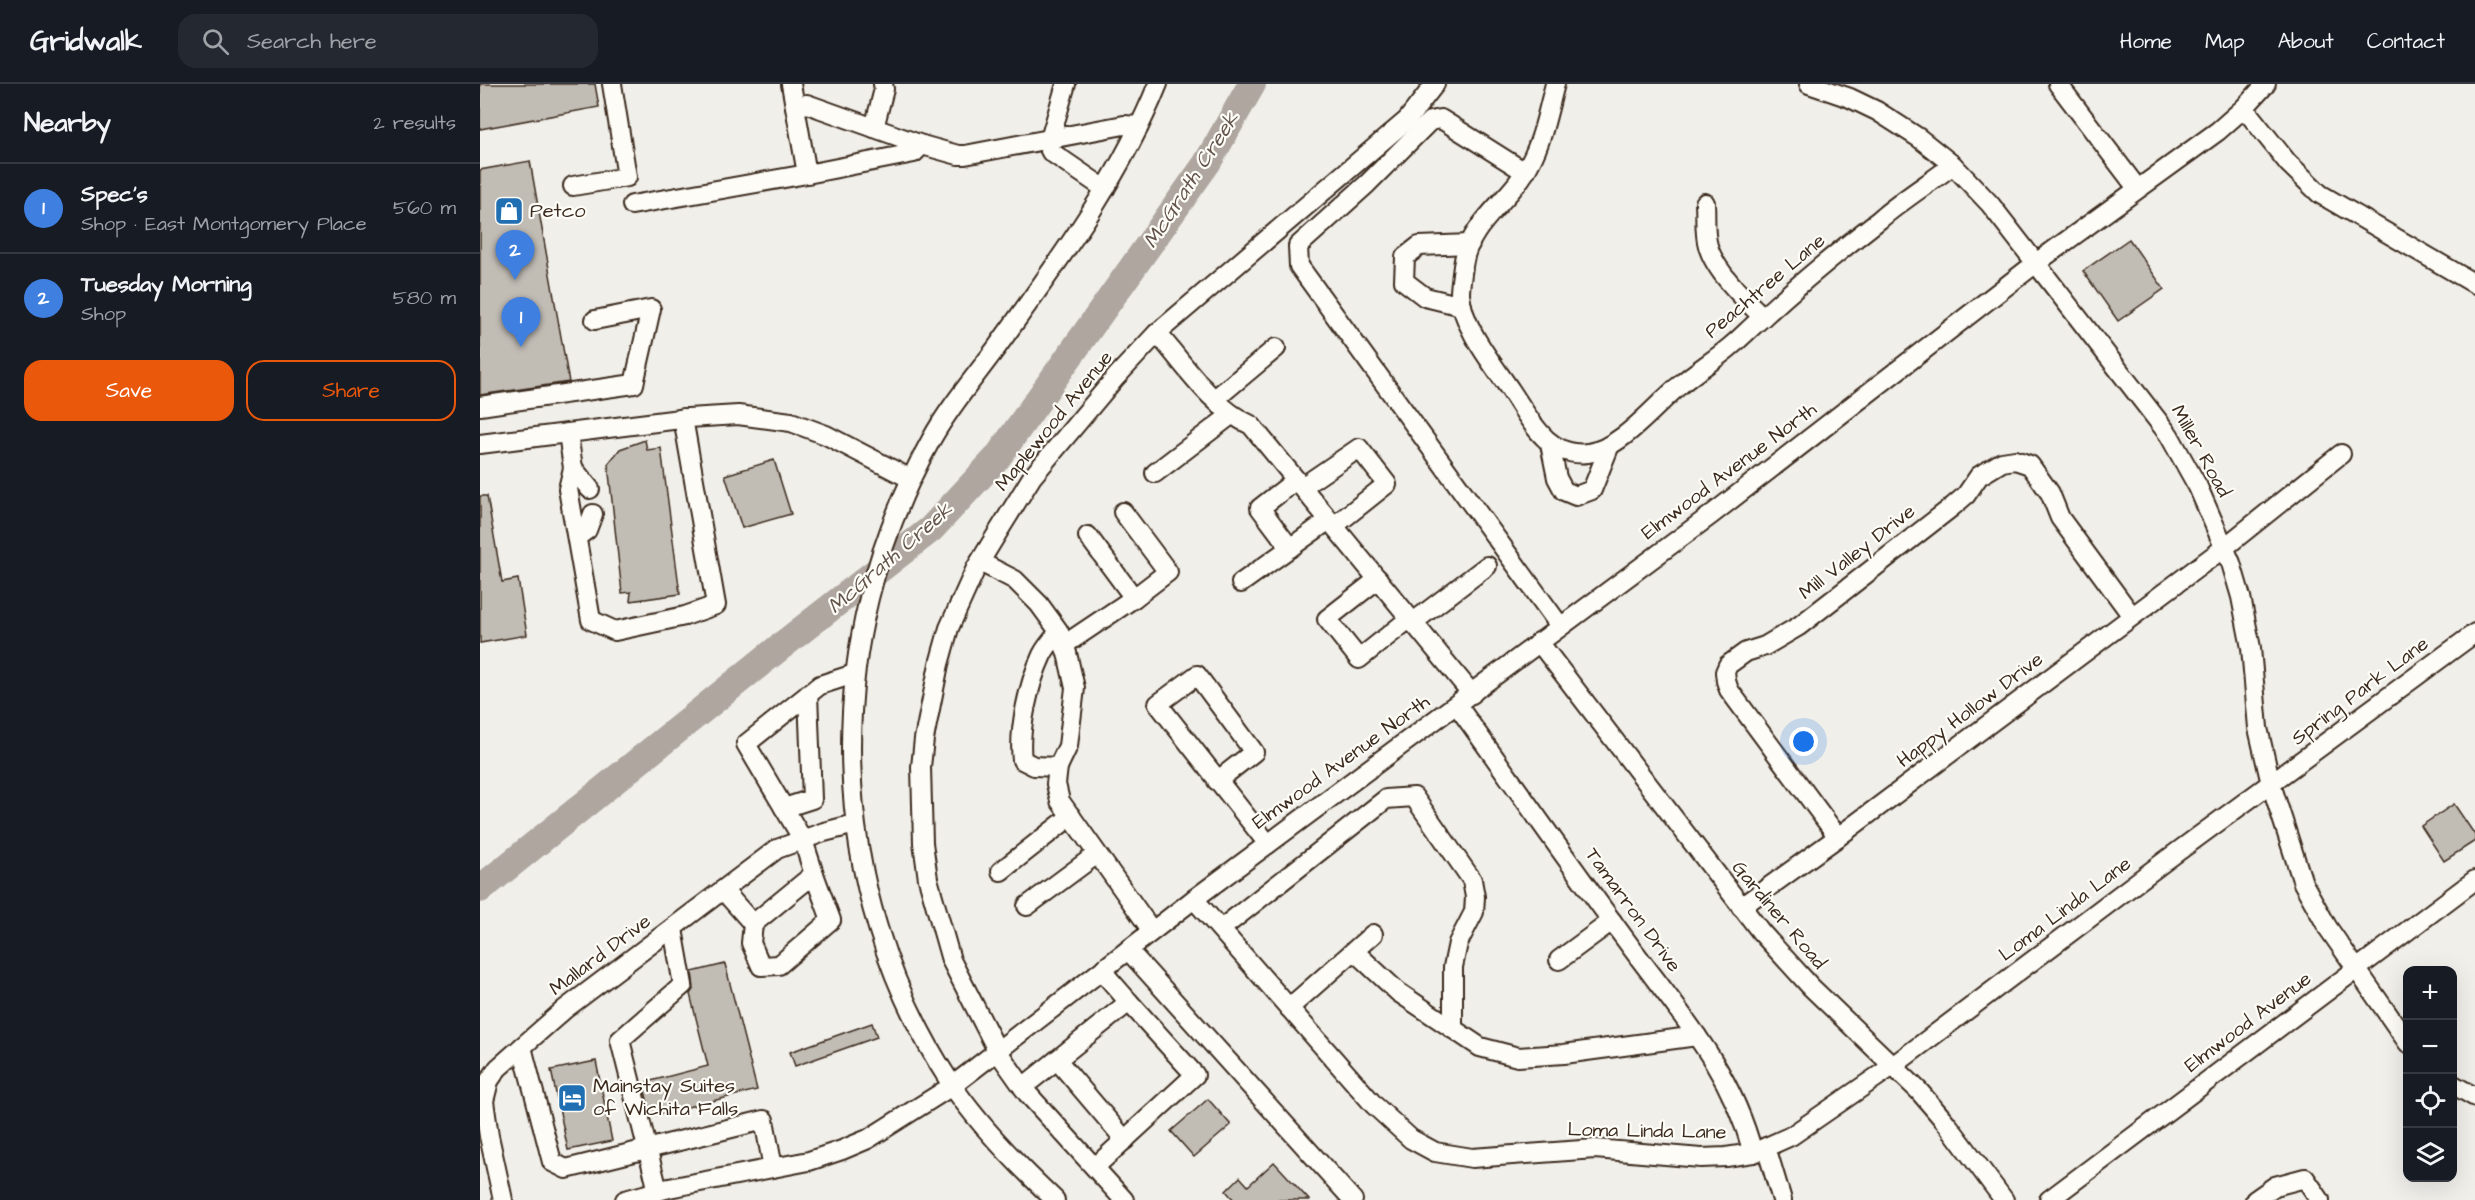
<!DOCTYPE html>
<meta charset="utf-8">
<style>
:root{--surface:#171b24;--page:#242831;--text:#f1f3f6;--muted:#9ea1a6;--line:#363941;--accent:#ea580c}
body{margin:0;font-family:"Architects Daughter",sans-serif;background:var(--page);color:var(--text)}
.controls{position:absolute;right:18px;bottom:18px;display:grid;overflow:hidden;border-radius:12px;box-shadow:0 6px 24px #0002}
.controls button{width:54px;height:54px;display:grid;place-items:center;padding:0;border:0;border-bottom:2px solid var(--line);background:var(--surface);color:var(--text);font:30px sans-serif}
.you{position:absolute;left:1324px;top:658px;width:21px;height:21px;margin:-15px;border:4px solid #fff;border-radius:50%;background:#1a73e8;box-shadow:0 0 0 9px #1a73e833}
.badge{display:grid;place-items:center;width:39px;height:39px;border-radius:50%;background:var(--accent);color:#fff;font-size:20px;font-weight:700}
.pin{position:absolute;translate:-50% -50px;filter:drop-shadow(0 2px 3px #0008)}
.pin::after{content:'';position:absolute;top:32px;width:21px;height:18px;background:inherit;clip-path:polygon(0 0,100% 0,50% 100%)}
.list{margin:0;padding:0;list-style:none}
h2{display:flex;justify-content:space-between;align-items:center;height:78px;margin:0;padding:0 24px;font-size:26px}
h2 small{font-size:20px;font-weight:400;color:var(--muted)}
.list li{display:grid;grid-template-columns:39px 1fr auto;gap:18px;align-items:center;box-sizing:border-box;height:90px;padding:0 24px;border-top:2px solid var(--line)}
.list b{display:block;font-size:22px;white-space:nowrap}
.list p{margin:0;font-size:20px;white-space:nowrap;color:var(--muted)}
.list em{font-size:20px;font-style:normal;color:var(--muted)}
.actions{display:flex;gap:12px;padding:18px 24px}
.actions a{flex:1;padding:14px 0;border:2px solid var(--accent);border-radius:18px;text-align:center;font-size:21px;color:var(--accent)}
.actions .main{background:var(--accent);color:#fff}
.icon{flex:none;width:33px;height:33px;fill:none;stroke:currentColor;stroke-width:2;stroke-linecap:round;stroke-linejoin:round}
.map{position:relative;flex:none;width:1995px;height:1116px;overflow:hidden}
header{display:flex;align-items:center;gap:36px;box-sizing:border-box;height:84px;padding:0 30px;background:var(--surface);border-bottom:2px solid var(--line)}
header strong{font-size:28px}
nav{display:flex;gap:33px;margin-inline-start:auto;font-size:21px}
.search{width:420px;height:54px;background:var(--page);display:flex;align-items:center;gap:15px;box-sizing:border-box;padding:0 21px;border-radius:18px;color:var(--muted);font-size:22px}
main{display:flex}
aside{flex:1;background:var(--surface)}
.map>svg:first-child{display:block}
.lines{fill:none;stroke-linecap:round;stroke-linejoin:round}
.river{stroke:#aea69f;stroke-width:28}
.building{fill:#c1bcb4;stroke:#3b2a1e;stroke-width:1.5}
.minor-casing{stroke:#3b2a1e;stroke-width:22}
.minor{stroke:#fdfcf7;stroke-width:18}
.labels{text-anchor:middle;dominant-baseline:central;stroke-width:4.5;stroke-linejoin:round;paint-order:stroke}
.poi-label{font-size:20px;fill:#3b2a1e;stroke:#fdfcf7;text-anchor:start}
.street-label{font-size:20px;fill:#3b2a1e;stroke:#fdfcf7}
.water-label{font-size:21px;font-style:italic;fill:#63554b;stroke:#fdfcf7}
</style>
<header>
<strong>Gridwalk</strong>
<div class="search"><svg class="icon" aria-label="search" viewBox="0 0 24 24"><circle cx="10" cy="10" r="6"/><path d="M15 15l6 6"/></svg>Search here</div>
<nav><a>Home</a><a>Map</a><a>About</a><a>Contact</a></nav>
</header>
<main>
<aside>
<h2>Nearby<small>2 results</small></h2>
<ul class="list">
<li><span class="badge" style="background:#3f7fe0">1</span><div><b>Spec's</b><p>Shop · East Montgomery Place</p></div><em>560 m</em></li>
<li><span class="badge" style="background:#3f7fe0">2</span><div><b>Tuesday Morning</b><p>Shop</p></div><em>580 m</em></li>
</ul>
<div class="actions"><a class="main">Save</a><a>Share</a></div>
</aside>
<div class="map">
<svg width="1995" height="1116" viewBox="0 0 1995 1116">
<rect width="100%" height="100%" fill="#f1efea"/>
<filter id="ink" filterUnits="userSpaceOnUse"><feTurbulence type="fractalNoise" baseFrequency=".0167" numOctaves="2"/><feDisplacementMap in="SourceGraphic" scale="12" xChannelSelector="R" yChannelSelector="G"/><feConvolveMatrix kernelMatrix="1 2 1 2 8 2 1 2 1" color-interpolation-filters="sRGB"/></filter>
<g filter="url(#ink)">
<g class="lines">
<!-- river -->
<path class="river" d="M0 805 300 563 451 445 517 374 727 79 772 0"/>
</g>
<!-- building -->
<g class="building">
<path d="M0 0H115L119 23 0 45Z"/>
<path d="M50 77 89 298 0 311V86Z"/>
<path d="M1649 155 1684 205 1638 237 1603 187Z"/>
<path d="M165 356 167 366 181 364 200 510 150 517 151 508 142 509 128 380 140 365Z"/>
<path d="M294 376 311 430 262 444 245 391Z"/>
<path d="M0 412H7L22 498 38 495 47 551 0 559Z"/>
<path d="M1974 720 1995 751V757L1964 777 1941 742Z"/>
<path d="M245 880 277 1006 171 1032 163 999 228 982 210 910 214 904 212 888Z"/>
<path d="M392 939 397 953 315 982 310 968Z"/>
<path d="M116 977 132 1057 88 1066 71 986Z"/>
<path d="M728 1015 751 1041 714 1073 691 1047Z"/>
<path d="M794 1078 829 1116H754L746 1107 760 1093 768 1102Z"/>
</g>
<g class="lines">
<!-- minor casing -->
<g class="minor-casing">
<g id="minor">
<path d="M311 0 327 90 434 69 442 61 478 71H485L644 41 659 42"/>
<path d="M586 0 568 62 571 68 625 105"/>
<path d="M1075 0C1068 26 1063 55 1050 79 1032 116 988 139 983 182 982 191 980 201 980 210 982 243 1013 280 1031 307 1050 335 1067 374 1108 369 1141 365 1175 321 1200 301 1216 287 1235 276 1251 262 1262 253 1271 243 1282 234 1319 200 1359 167 1399 136 1422 116 1448 100 1473 81"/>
<path d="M1329 0 1370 14 1397 27 1439 54 1473 81 1510 120 1689 351 1718 403 1751 479 1761 513 1771 564 1778 644 1791 700 1823 799 1848 844 1928 959"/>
<path d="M1578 0 1657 104"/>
<path d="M315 22 327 20 442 61"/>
<path d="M1764 24 1808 79 1840 110 1995 200"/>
<path d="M394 44 404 5 403 0"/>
<path d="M1045 88 961 35 950 37 887 100 818 162 819 182 1080 542"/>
<path d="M93 102 147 93 132 0"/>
<path d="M1225 119C1226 133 1224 149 1228 162 1235 187 1264 215 1283 233"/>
<path d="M152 121 327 90"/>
<path d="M982 222 945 213 924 197 925 173 939 162 990 160"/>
<path d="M677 249C705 281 732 324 771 341L992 610"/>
<path d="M735 315 796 264"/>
<path d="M0 322 154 300 171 225 115 236"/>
<path d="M88 349 93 384 88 405 111 536 135 547 205 532 236 521 203 334"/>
<path d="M0 360 208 334 258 331 311 338 346 351 431 395"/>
<path d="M1070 360 1077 394 1084 407 1096 412 1112 406 1130 361"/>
<path d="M93 384 110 405"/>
<path d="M675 389 751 331"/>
<path d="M822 403 879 364 907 400 854 442"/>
<path d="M608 452 654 514"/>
<path d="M97 453 107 446 113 430"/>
<path d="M810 464 780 424 816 396"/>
<path d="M500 478 535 496 559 520 578 546 587 569 595 604 588 662 578 683 576 700 580 717 672 847"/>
<path d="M898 495 847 535 879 575 929 535"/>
<path d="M761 499 849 436"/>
<path d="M932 539 1007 482"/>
<path d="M1059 558 1281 848 1331 903 1439 1007 1468 1041 1524 1116"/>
<path d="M584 561 654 514 688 488 643 428"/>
<path d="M328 610 332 715 304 724 266 660 340 601 374 590"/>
<path d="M977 621C1033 699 1088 778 1145 855 1196 925 1250 982 1273 1069"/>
<path d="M578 683 554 682 542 676C538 646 549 599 562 571 566 563 573 555 579 548"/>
<path d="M737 697 774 668 717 591 678 620 788 760"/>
<path d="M1358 753 1249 606 1246 597 1245 588 1248 581 1266 568 1285 562 1319 542 1472 423 1486 411 1499 392 1522 378 1535 376 1550 381 1570 409 1580 434 1652 532"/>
<path d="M521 787 591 732"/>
<path d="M243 806 273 840 334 790 323 756 304 724"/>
<path d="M714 815 894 1021 931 1055 955 1068 992 1074 1115 1065 1221 1074 1246 1073 1273 1069 1311 1052 1414 981 1685 777 1995 549"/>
<path d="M547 822 617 770"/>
<path d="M1261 823 1358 753 1745 463 1861 370"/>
<path d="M273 840 271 859 281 882 299 881 351 836 334 790"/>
<path d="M741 845 906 715 934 713 992 796 995 813 994 828 978 859 973 883V945"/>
<path d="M648 866 873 1116"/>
<path d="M874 867 918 908 1000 963 1038 973 1084 970 1217 952"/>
<path d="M1079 876 1132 837"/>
<path d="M809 924 893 850"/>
<path d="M42 963 72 1078 86 1085 284 1036 293 1084"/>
<path d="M577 976 645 1056"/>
<path d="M1972 1000 1995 1013"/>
<path d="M543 1003 649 918 622 887"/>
<path d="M1286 1063 1302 1116"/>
<path d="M615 1083 715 991 649 918"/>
<path d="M178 1107 140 956 203 901 193 845"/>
<path d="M23 1116 9 1052 4 1017 9 997 18 984 85 925 297 765 344 748 375 740"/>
<path d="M145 1116 189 1104 329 1077 362 1066 388 1055 472 1002 714 815 1231 431 1556 179 1738 47 1764 24 1786 0"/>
<path d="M575 1116C541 1084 496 1038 470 998 344 804 339 558 451 356 469 323 495 293 517 263 577 179 639 97 678 0"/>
<path d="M644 1116 547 1009 518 968 471 876 448 795 443 759 441 683 444 655 459 580 469 544 496 484 518 448 552 393 636 293 677 249 927 36 955 0"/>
<path d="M1569 1116 1995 796"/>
<path d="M1775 1116 1795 1102 1825 1094 1840 1116"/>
</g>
</g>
<!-- minor -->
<use href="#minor" class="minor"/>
</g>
</g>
<!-- icons -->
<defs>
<g id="shop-square" transform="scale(1.5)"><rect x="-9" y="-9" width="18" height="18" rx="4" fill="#1f6fb2" stroke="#fdfcf7"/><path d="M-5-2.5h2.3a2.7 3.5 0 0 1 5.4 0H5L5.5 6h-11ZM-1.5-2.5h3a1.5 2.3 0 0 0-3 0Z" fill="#fff"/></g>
<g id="hotel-square" transform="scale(1.5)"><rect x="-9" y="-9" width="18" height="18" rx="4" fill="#1f6fb2" stroke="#fdfcf7"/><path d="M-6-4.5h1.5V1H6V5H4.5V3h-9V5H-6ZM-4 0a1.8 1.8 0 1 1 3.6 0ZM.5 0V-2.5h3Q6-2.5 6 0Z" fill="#fff"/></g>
</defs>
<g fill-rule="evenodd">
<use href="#shop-square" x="29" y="127"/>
<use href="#hotel-square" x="92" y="1014"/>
</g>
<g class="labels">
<!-- poi labels -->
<g class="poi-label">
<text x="50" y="127">Petco</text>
<text x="113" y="1002">Mainstay Suites<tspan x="113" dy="23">of Wichita Falls</tspan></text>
</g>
<!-- street labels -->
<g class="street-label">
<text transform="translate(1285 202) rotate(-40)">Peachtree Lane</text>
<text transform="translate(574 337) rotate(-51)">Maplewood Avenue</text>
<text transform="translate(1721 367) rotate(61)">Miller Road</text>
<text transform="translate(1249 387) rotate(-37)">Elmwood Avenue North</text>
<text transform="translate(1377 468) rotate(-38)">Mill Valley Drive</text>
<text transform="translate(1880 607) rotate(-37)">Spring Park Lane</text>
<text transform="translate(1490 626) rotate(-37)">Happy Hollow Drive</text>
<text transform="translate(861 678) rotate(-36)">Elmwood Avenue North</text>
<text transform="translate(1585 825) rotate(-37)">Loma Linda Lane</text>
<text transform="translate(1153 826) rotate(54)">Tamarron Drive</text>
<text transform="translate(1299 831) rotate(50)">Gardiner Road</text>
<text transform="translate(120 871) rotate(-37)">Mallard Drive</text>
<text transform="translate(1768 938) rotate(-37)">Elmwood Avenue</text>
<text transform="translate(1167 1047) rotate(1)">Loma Linda Lane</text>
</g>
<!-- water labels -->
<g class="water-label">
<text transform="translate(711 96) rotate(-57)">McGrath Creek</text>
<text transform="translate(410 474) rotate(-41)">McGrath Creek</text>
</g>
</g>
</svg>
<div class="controls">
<button>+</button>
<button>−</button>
<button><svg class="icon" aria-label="locate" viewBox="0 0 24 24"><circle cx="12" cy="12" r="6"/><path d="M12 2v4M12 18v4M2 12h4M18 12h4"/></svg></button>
<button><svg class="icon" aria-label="layers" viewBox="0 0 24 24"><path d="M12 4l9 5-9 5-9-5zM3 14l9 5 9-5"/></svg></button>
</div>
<div class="you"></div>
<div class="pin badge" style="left:41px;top:263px;background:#3f7fe0">1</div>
<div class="pin badge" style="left:35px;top:196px;background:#3f7fe0">2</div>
</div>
</main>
